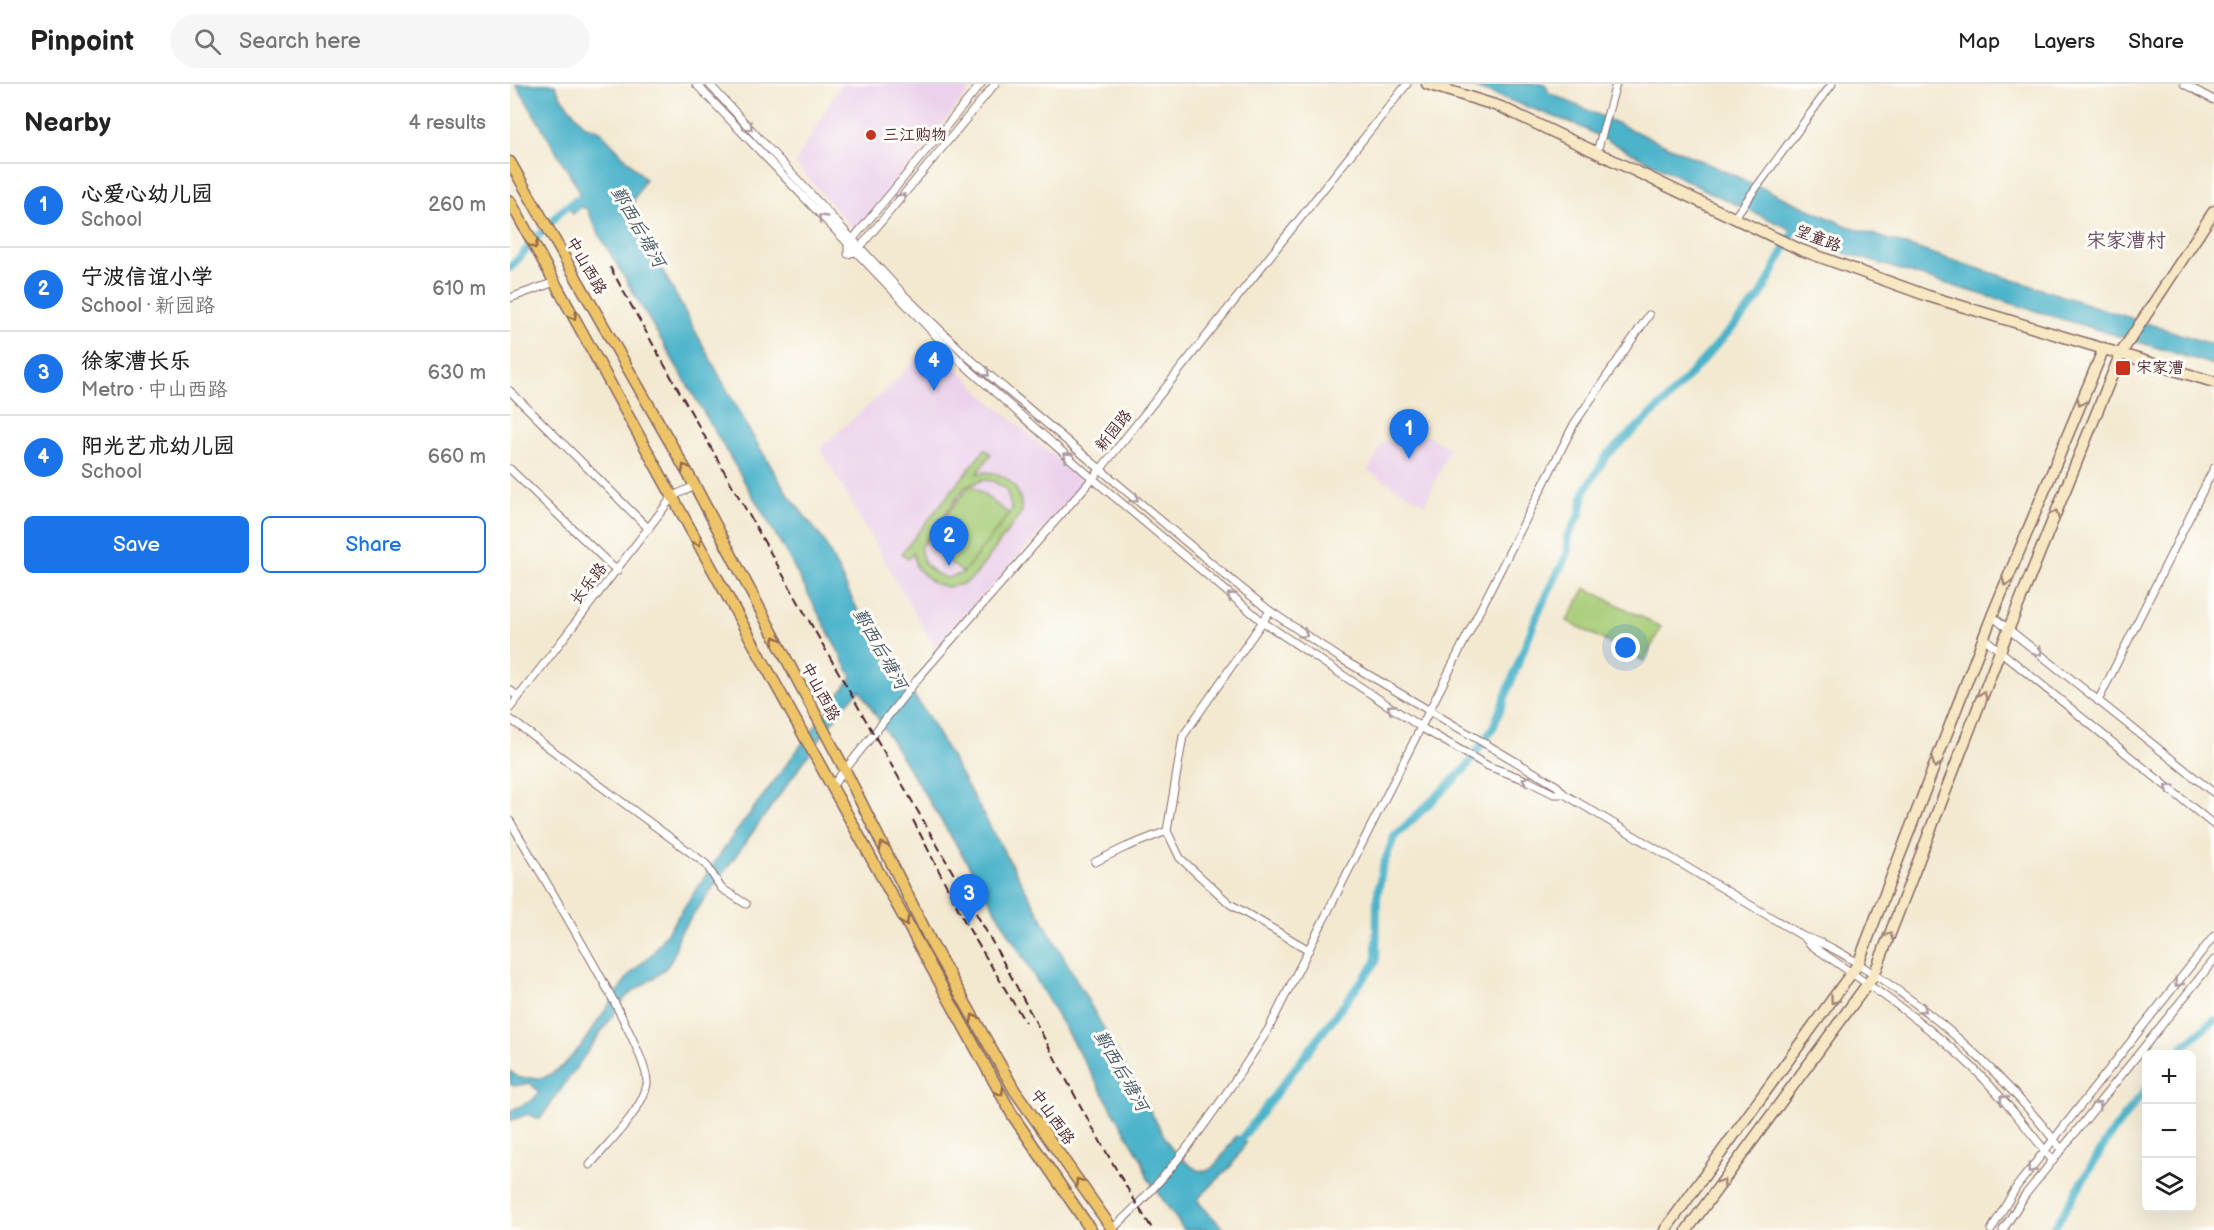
<!DOCTYPE html>
<meta charset="utf-8">
<style>
:root{--surface:#fff;--page:#f6f6f6;--text:#222;--muted:#767676;--line:#e0e0e0;--accent:#1a73e8}
body{margin:0;font-family:"Balsamiq Sans","LXGW WenKai TC",sans-serif;background:var(--page);color:var(--text)}
.controls{position:absolute;right:18px;bottom:18px;display:grid;overflow:hidden;border-radius:9px;box-shadow:0 6px 24px #0002}
.controls button{width:54px;height:54px;display:grid;place-items:center;padding:0;border:0;border-bottom:2px solid var(--line);background:var(--surface);color:var(--text);font:30px sans-serif}
.you{position:absolute;left:1116px;top:564px;width:21px;height:21px;margin:-15px;border:4px solid #fff;border-radius:50%;background:#1a73e8;box-shadow:0 0 0 9px #1a73e833}
.badge{display:grid;place-items:center;width:39px;height:39px;border-radius:50%;background:var(--accent);color:#fff;font-size:20px;font-weight:700}
.pin{position:absolute;translate:-50% -50px;filter:drop-shadow(0 2px 3px #0008)}
.pin::after{content:'';position:absolute;top:32px;width:21px;height:18px;background:inherit;clip-path:polygon(0 0,100% 0,50% 100%)}
.list{margin:0;padding:0;list-style:none}
h2{display:flex;justify-content:space-between;align-items:center;height:78px;margin:0;padding:0 24px;font-size:26px}
h2 small{font-size:20px;font-weight:400;color:var(--muted)}
.list li{display:grid;grid-template-columns:39px 1fr auto;gap:18px;align-items:center;box-sizing:border-box;height:84px;padding:0 24px;border-top:2px solid var(--line)}
.list b{display:block;font-size:22px;white-space:nowrap}
.list p{margin:0;font-size:20px;white-space:nowrap;color:var(--muted)}
.list em{font-size:20px;font-style:normal;color:var(--muted)}
.actions{display:flex;gap:12px;padding:18px 24px}
.actions a{flex:1;padding:14px 0;border:2px solid var(--accent);border-radius:9px;text-align:center;font-size:21px;color:var(--accent)}
.actions .main{background:var(--accent);color:#fff}
.icon{flex:none;width:33px;height:33px;fill:none;stroke:currentColor;stroke-width:2;stroke-linecap:round;stroke-linejoin:round}
.map{position:relative;flex:none;width:1704px;height:1146px;overflow:hidden}
header{display:flex;align-items:center;gap:36px;box-sizing:border-box;height:84px;padding:0 30px;background:var(--surface);border-bottom:2px solid var(--line)}
header strong{font-size:28px}
nav{display:flex;gap:33px;margin-inline-start:auto;font-size:21px}
.search{width:420px;height:54px;background:var(--page);display:flex;align-items:center;gap:15px;box-sizing:border-box;padding:0 21px;border-radius:33px;color:var(--muted);font-size:22px}
main{display:flex}
aside{flex:1;background:var(--surface)}
.map>svg:first-child{display:block}
.built{fill:#ebd1eb}
.grass{fill:#a5cb75;stroke:#787550;stroke-width:1.5;fill-rule:evenodd}
.water{fill:#4bb3ca;stroke:#4a697a;stroke-width:1.5}
.lines{fill:none;stroke-linecap:round;stroke-linejoin:round}
.canal{stroke:#4bb3ca;stroke-width:8}
.street-casing{stroke:#856665;stroke-width:9}
.secondary-casing{stroke:#856665;stroke-width:13}
.primary-casing{stroke:#856665;stroke-width:13}
.street{stroke:#fff;stroke-width:7}
.secondary{stroke:#f8e7c3;stroke-width:10}
.primary{stroke:#eec469;stroke-width:10}
.rail{stroke:#4a1f2b;stroke-width:2;stroke-dasharray:9 4.5;stroke-linecap:butt}
.oneway{stroke:#ae9aa0}
.oneway2{stroke:#946947}
.oneway3{stroke:#a18377}
.poi-dot{fill:#c8321e;stroke:#fdfcf7;stroke-width:2}
.labels{text-anchor:middle;dominant-baseline:central;stroke-width:6;stroke-linejoin:round;paint-order:stroke}
.poi-label{font-size:16px;fill:#4a1f2b;stroke:#fdfcf7;text-anchor:start}
.street-label{font-size:16px;fill:#4a1f2b;stroke:#fdfcf7}
.water-label{font-size:18px;font-style:italic;fill:#4a5a6b;stroke:#fdfcf7}
.quarter-label{font-size:20px;fill:#6a4b66;stroke:#fdfcf7}
</style>
<header>
<strong>Pinpoint</strong>
<div class="search"><svg class="icon" aria-label="search" viewBox="0 0 24 24"><circle cx="10" cy="10" r="6"/><path d="M15 15l6 6"/></svg>Search here</div>
<nav><a>Map</a><a>Layers</a><a>Share</a></nav>
</header>
<main>
<aside>
<h2>Nearby<small>4 results</small></h2>
<ul class="list">
<li><span class="badge">1</span><div><b>心爱心幼儿园</b><p>School</p></div><em>260 m</em></li>
<li><span class="badge">2</span><div><b>宁波信谊小学</b><p>School · 新园路</p></div><em>610 m</em></li>
<li><span class="badge">3</span><div><b>徐家漕长乐</b><p>Metro · 中山西路</p></div><em>630 m</em></li>
<li><span class="badge">4</span><div><b>阳光艺术幼儿园</b><p>School</p></div><em>660 m</em></li>
</ul>
<div class="actions"><a class="main">Save</a><a>Share</a></div>
</aside>
<div class="map">
<svg width="1704" height="1146" viewBox="0 0 1704 1146">
<rect width="100%" height="100%" fill="#fdfcf7"/>
<filter id="ink" filterUnits="userSpaceOnUse"><feTurbulence type="fractalNoise" baseFrequency=".0167" numOctaves="2"/><feDisplacementMap in="SourceGraphic" scale="12" xChannelSelector="R" yChannelSelector="G"/><feConvolveMatrix kernelMatrix="1 2 1 2 8 2 1 2 1" color-interpolation-filters="sRGB"/></filter>
<filter id="wash" filterUnits="userSpaceOnUse"><feTurbulence type="fractalNoise" baseFrequency=".008" numOctaves="4" result="noise"/><feDisplacementMap in="SourceGraphic" scale="24" xChannelSelector="R" yChannelSelector="G"/><feGaussianBlur stdDeviation="1.35" result="paint"/><feColorMatrix in="noise" values="0 0 0 0 0 0 0 0 0 0 0 0 0 0 0 0 0 1.4 0 .05"/><feComposite in="paint" operator="in"/></filter>
<g filter="url(#wash)">
<rect width="100%" height="100%" fill="#f3e9d1"/>
<!-- built -->
<g class="built">
<path d="M331 0H464L347 150 285 79Z"/>
<path d="M423 259 471 309 574 398 426 566 310 364 377 305Z"/>
<path d="M918 352 940 364 915 420 858 387 873 358Z"/>
</g>
<!-- grass -->
<g class="grass">
<path d="M475 365 481 370 467 389C494 385 511 401 512 428L465 492 454 500 438 503 423 499 406 483 403 469 398 475 391 470ZM472 396 483 397 496 405 502 426 453 489 499 430 461 401ZM460 401 415 458 453 489 437 494C421 489 410 480 411 462L455 403Z"/>
<path d="M1075 504 1151 543 1134 577 1057 537Z"/>
</g>
<!-- water -->
<g class="water">
<path d="M6 0H45L51 13 74 41 90 47 135 95 121 122V128L236 341 277 409 314 457 352 535 419 634 661 1064C699 1102 699 1090 726 1052L736 1059 722 1081 688 1115 690 1120 715 1146H674L637 1093 632 1076 460 783 350 606 333 623 170 849C167 857 165 870 161 877 150 894 129 901 115 914L30 1035 18 1030 0 1037V1027L23 1016 29 1008 20 999 4 1002 0 1000V987L9 994H34L52 983 71 962 119 891 143 869 220 756 342 593 277 470 90 152 77 125 71 123 63 130 57 121 69 112 68 104Z"/>
<path d="M955 0H1035L1039 9 1337 142 1704 261V281L1328 167 1197 107 1067 41Z"/>
</g>
<g class="lines">
<!-- canal -->
<g class="canal">
<path d="M0 184 49 129 66 116"/>
<path d="M1664 970 1704 936"/>
<path d="M726 1062 866 878 867 814 872 785 884 753 954 686 983 644 1028 529 1058 468 1057 453 1070 430 1074 408 1097 371 1155 318 1250 213 1288 139"/>
<path d="M1543 1146 1599 1053 1636 1005"/>
</g>
</g>
</g>
<g filter="url(#ink)">
<g class="lines">
<!-- street casing -->
<g class="street-casing">
<g id="street">
<path d="M186 0 453 280 582 394 753 538 912 644 978 682 1016 696 1044 710H1054"/>
<path d="M199 0 394 211 458 273 714 490 760 527 830 574 1047 702 1054 710 1294 853C1321 860 1347 879 1370 894 1441 942 1500 998 1552 1066"/>
<path d="M471 0 338 161V170L345 168 351 162 485 0"/>
<path d="M1674 0 1704 16"/>
<path d="M1087 68 1106 0"/>
<path d="M1224 134 1322 0"/>
<path d="M0 214 45 198"/>
<path d="M0 307 139 445"/>
<path d="M0 385 107 487"/>
<path d="M760 527 673 652 657 747 670 774 720 820 799 866"/>
<path d="M1482 532 1704 709"/>
<path d="M1474 554 1704 741"/>
<path d="M0 606 8 613"/>
<path d="M1588 617 1704 384"/>
<path d="M0 624 163 412 185 402"/>
<path d="M0 635 196 780 211 804 236 820"/>
<path d="M322 702 410 592 590 386 897 0"/>
<path d="M0 737C23 777 141 967 137 1000 133 1026 97 1060 80 1081"/>
<path d="M585 778 616 763 657 747"/>
<path d="M1294 853 1301 861C1356 899 1413 936 1462 983 1492 1012 1517 1044 1543 1077"/>
<path d="M601 1146C665 1090 712 1017 758 946L1064 340 1139 231"/>
<path d="M1481 1146 1507 1102 1704 852"/>
<path d="M1493 1146 1515 1111 1704 876"/>
</g>
</g>
<!-- secondary casing -->
<g class="secondary-casing">
<g id="secondary">
<path d="M917 0 991 23 1291 166 1418 212 1704 298"/>
<path d="M1155 1146 1348 880 1482 532 1594 264"/>
<path d="M1177 1146 1364 891 1499 544 1611 269 1704 127"/>
</g>
</g>
<!-- primary casing -->
<g class="primary-casing">
<g id="primary">
<path d="M0 78 185 402 335 686 423 862 505 1007 603 1146"/>
<path d="M0 117 503 1032 581 1146"/>
</g>
</g>
<!-- street -->
<use href="#street" class="street"/>
<!-- secondary -->
<use href="#secondary" class="secondary"/>
<!-- primary -->
<use href="#primary" class="primary"/>
<!-- rail -->
<g class="rail">
<path d="M100 183C220 400 344 615 467 831 527 936 578 1044 643 1146"/>
<path d="M403 736 456 840 515 938"/>
</g>
</g>
<!-- one-way arrows -->
<defs><path id="oneway-chevron" d="M-2-3.5L2.5 0L-2 3.5" fill="none" stroke-width="1.6" stroke-linecap="round" stroke-linejoin="round" transform="scale(1.5)"/></defs>
<g class="oneway">
<use href="#oneway-chevron" transform="translate(239 43) rotate(47)"/>
<use href="#oneway-chevron" transform="translate(392 113) rotate(-50)"/>
<use href="#oneway-chevron" transform="translate(312 134) rotate(-133)"/>
<use href="#oneway-chevron" transform="translate(476 289) rotate(42)"/>
<use href="#oneway-chevron" transform="translate(557 372) rotate(-139)"/>
<use href="#oneway-chevron" transform="translate(625 415) rotate(40)"/>
<use href="#oneway-chevron" transform="translate(721 512) rotate(-141)"/>
<use href="#oneway-chevron" transform="translate(794 550) rotate(34)"/>
<use href="#oneway-chevron" transform="translate(1529 568) rotate(39)"/>
<use href="#oneway-chevron" transform="translate(881 624) rotate(-147)"/>
<use href="#oneway-chevron" transform="translate(1016 696) rotate(-156)"/>
<use href="#oneway-chevron" transform="translate(1659 704) rotate(-141)"/>
<use href="#oneway-chevron" transform="translate(1668 899) rotate(128)"/>
<use href="#oneway-chevron" transform="translate(1413 925) rotate(38)"/>
<use href="#oneway-chevron" transform="translate(1493 1015) rotate(-134)"/>
<use href="#oneway-chevron" transform="translate(1588 1021) rotate(-51)"/>
<use href="#oneway-chevron" transform="translate(1521 1085) rotate(130)"/>
</g>
<g class="oneway2">
<use href="#oneway-chevron" transform="translate(24 161) rotate(61)"/>
<use href="#oneway-chevron" transform="translate(63 232) rotate(61)"/>
<use href="#oneway-chevron" transform="translate(175 384) rotate(-120)"/>
<use href="#oneway-chevron" transform="translate(188 458) rotate(61)"/>
<use href="#oneway-chevron" transform="translate(266 556) rotate(-118)"/>
<use href="#oneway-chevron" transform="translate(373 762) rotate(-117)"/>
<use href="#oneway-chevron" transform="translate(395 838) rotate(61)"/>
<use href="#oneway-chevron" transform="translate(464 934) rotate(-119)"/>
<use href="#oneway-chevron" transform="translate(490 1008) rotate(61)"/>
<use href="#oneway-chevron" transform="translate(569 1098) rotate(-125)"/>
</g>
<g class="oneway3">
<use href="#oneway-chevron" transform="translate(1571 318) rotate(113)"/>
<use href="#oneway-chevron" transform="translate(1545 430) rotate(-68)"/>
<use href="#oneway-chevron" transform="translate(1496 498) rotate(113)"/>
<use href="#oneway-chevron" transform="translate(1473 611) rotate(-69)"/>
<use href="#oneway-chevron" transform="translate(1426 680) rotate(111)"/>
<use href="#oneway-chevron" transform="translate(1379 852) rotate(-69)"/>
<use href="#oneway-chevron" transform="translate(1324 916) rotate(126)"/>
<use href="#oneway-chevron" transform="translate(1212 1099) rotate(-54)"/>
</g>
</g>
<!-- markers -->
<g class="poi-dot">
<circle cx="361" cy="51" r="6"/>
<rect x="1605" y="276" width="16" height="16" rx="3"/>
</g>
<g class="labels">
<!-- poi labels -->
<g class="poi-label">
<text x="373" y="51">三江购物</text>
<text x="1626" y="284">宋家漕</text>
</g>
<!-- street labels -->
<g class="street-label">
<text transform="translate(1308 155) rotate(21)">望童路</text>
<text transform="translate(76 182) rotate(60)">中山西路</text>
<text transform="translate(604 347) rotate(-51)">新园路</text>
<text transform="translate(79 500) rotate(-52)">长乐路</text>
<text transform="translate(310 608) rotate(62)">中山西路</text>
<text transform="translate(542 1033) rotate(55)">中山西路</text>
</g>
<!-- water labels -->
<g class="water-label">
<text transform="translate(128 143) rotate(60)">鄞西后塘河</text>
<text transform="translate(370 565) rotate(60)">鄞西后塘河</text>
<text transform="translate(611 987) rotate(60)">鄞西后塘河</text>
</g>
<!-- quarter labels -->
<g class="quarter-label">
<text x="1616" y="157">宋家漕村</text>
</g>
</g>
</svg>
<div class="controls">
<button>+</button>
<button>−</button>
<button><svg class="icon" aria-label="layers" viewBox="0 0 24 24"><path d="M12 4l9 5-9 5-9-5zM3 14l9 5 9-5"/></svg></button>
</div>
<div class="you"></div>
<div class="pin badge" style="left:899px;top:375px">1</div>
<div class="pin badge" style="left:439px;top:482px">2</div>
<div class="pin badge" style="left:459px;top:840px">3</div>
<div class="pin badge" style="left:424px;top:307px">4</div>
</div>
</main>
